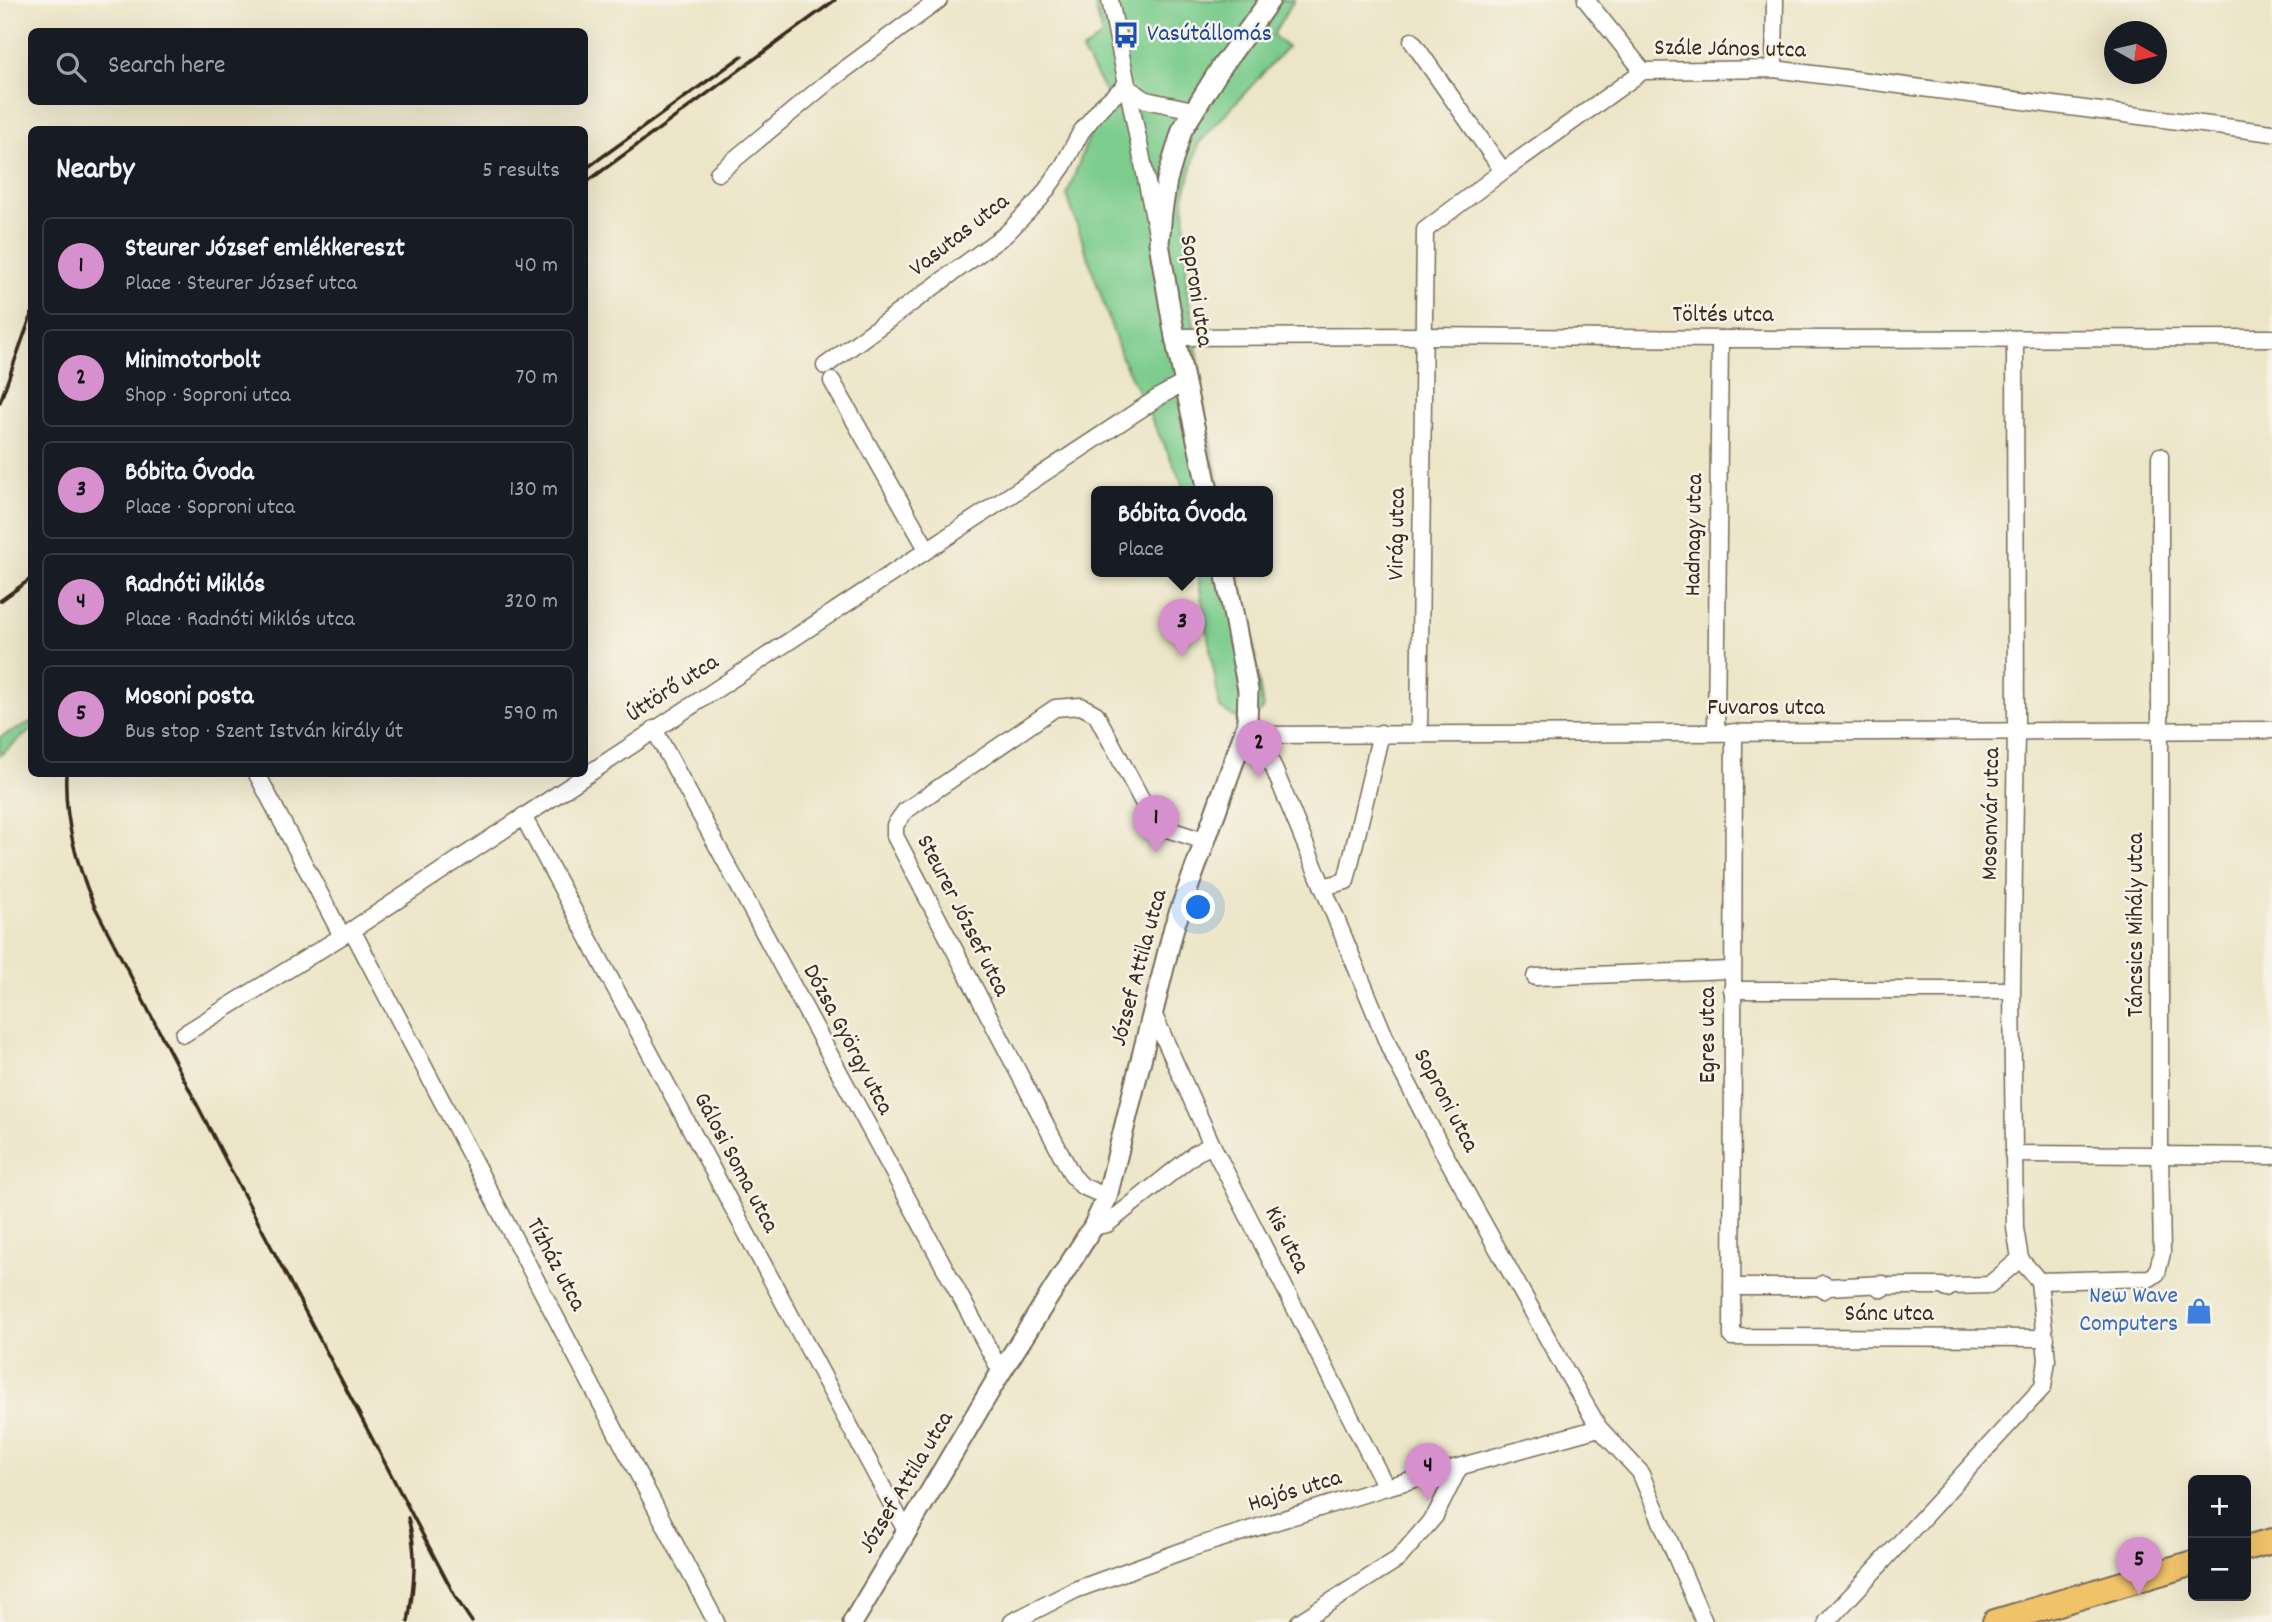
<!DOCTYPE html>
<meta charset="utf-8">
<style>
:root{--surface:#171b24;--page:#242831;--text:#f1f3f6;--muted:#9ea1a6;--line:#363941;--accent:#d690ce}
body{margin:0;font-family:Dekko,sans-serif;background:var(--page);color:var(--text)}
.controls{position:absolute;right:21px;bottom:21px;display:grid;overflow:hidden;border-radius:10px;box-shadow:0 7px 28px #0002}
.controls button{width:63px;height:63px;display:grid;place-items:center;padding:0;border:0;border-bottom:2px solid var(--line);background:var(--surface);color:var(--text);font:35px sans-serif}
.compass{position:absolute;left:2104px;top:21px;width:63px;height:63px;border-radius:50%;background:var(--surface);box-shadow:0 7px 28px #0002;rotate:98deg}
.you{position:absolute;left:1199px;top:908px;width:24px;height:24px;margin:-18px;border:5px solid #fff;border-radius:50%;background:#1a73e8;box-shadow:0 0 0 10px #1a73e833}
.badge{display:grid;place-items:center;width:46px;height:46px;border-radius:50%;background:var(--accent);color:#111;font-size:23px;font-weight:700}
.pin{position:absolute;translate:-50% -58px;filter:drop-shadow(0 2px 4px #0008)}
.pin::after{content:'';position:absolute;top:37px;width:24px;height:21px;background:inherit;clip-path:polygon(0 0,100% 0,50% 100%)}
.popup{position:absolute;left:1091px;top:486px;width:182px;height:91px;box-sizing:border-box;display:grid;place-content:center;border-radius:10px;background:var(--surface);filter:drop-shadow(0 2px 5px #0005);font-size:23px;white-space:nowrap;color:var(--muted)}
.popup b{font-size:26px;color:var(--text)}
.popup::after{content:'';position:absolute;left:50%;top:100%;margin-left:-14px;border:14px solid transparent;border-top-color:var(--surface)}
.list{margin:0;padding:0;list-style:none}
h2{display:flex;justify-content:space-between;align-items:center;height:91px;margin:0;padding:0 28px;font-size:30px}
h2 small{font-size:23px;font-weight:400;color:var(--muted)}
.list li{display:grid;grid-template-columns:46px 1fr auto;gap:21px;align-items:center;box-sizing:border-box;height:98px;margin:0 14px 14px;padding:0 14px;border:2px solid var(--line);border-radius:10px}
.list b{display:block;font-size:26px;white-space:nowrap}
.list p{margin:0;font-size:23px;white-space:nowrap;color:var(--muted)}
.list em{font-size:23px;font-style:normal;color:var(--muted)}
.icon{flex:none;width:38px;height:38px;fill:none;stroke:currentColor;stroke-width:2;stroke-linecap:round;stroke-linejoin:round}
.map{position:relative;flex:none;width:2272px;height:1622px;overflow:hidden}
.search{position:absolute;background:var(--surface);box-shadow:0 7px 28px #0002;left:28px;top:28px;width:560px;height:77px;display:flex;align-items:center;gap:18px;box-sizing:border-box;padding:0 24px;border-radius:10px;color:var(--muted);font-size:26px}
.panel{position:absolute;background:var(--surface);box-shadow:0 7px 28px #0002;left:28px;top:126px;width:560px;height:651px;border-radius:10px}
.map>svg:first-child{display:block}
.green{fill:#7bcc8d;stroke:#5b7b56;stroke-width:2}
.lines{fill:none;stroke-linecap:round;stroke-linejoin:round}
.minor-casing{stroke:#796b59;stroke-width:19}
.tertiary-casing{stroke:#796b59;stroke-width:23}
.primary-casing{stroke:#796b59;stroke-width:28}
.minor{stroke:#fff;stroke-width:16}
.tertiary{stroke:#fff;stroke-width:19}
.primary{stroke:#f1c369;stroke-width:24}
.rail{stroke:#3b2a1e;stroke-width:3.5}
.labels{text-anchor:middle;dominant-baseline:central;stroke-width:5;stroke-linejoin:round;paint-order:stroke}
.transit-label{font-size:24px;fill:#164399;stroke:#f7f3e8;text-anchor:start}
.street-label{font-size:24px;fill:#3b2a1e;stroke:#f7f3e8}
.shop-label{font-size:24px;fill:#366cbe;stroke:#f7f3e8;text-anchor:end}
</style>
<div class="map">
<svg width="2272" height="1622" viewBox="0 0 2272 1622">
<rect width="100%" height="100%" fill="#f7f3e8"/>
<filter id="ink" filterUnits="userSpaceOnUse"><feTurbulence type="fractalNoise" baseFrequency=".0143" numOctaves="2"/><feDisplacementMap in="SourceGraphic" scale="14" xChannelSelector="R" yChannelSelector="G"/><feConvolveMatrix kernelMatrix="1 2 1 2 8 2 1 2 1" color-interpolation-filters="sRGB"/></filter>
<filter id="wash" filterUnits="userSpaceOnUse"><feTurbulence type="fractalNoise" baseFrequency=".00686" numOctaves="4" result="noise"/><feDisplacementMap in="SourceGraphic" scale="28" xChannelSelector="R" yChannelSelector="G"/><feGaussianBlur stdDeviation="1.57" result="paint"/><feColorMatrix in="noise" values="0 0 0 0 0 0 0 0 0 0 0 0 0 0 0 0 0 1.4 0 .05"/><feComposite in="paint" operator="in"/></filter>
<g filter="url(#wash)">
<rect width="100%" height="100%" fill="#ece5c7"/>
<!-- green -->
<g class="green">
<path d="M1094 0H1294L1273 35 1287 47 1198 144 1184 197 1187 292 1194 325 1206 422 1220 491H1183L1181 480 1122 358 1067 195 1091 131 1115 109 1082 51 1102 36Z"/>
<path d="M1197 571H1238L1253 643 1263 709 1247 725 1220 708Z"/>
<path d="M31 722V730L0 755V737Z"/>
</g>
</g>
<g filter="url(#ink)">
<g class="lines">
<!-- minor casing -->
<g class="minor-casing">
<g id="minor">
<path d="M1110 0 1157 233"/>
<path d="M1586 0 1643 71"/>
<path d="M1412 41 1503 171"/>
<path d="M1774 69 1775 0"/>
<path d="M1125 86 1146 100 1193 110"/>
<path d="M718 173 829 81 939 0"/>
<path d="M1175 337 1423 336 1720 339 2272 338"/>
<path d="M2015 339 2016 731 2012 990 2015 1228 2020 1259 2039 1281"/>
<path d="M825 366 1006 234 1040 199 1063 166 1081 132 1102 106 1125 86"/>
<path d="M832 381 927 549"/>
<path d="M1247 725 1260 735 1390 1049 1444 1153 1567 1373 1599 1428 1640 1472 1704 1622"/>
<path d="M654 729 1001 1372"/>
<path d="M1716 731 1720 339"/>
<path d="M1419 732 1425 230 1503 171 1643 71 1774 69 2272 133"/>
<path d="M1734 732 1732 1337 2046 1338"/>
<path d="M1260 735 2272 730"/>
<path d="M257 774 342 936"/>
<path d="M523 816 906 1531"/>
<path d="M1323 887 1346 881 1381 733"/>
<path d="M352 930 716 1622"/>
<path d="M1535 977 1731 970"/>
<path d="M1732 990H2012"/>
<path d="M1152 1011 1212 1145 1386 1487"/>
<path d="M184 1034 352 930 1162 395 1186 382"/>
<path d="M2013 1154 2272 1156"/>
<path d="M1107 1197 1082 1186 1072 1175 895 836V825L905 811 1055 708 1081 706 1096 714 1153 821 1170 830 1204 841"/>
<path d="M1093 1227 1107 1224 1196 1153 1212 1145"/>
<path d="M2039 1281 2150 1278 2157 1273 2162 1253 2160 1155V456"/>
<path d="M1877 1286 1881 1289 1886 1286H1942L1947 1289 1952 1286 1989 1285 2020 1259"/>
<path d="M1732 1287H1819L1823 1284 1828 1287"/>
<path d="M1821 1288 1824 1290 1828 1287 1883 1284"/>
<path d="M1012 1622 1075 1590 1188 1549 1386 1487 1599 1428"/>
<path d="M1299 1622 1398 1559 1435 1516 1459 1468"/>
<path d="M1827 1622 2043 1387 2047 1360 2039 1281"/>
</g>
</g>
<!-- tertiary casing -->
<g class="tertiary-casing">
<g id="tertiary">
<path d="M1208 491 1175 337 1159 243 1162 212 1167 180 1182 130 1220 69 1270 0"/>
<path d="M853 1622 1001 1372 1093 1227 1107 1197 1174 927 1247 725 1248 690 1225 571"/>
</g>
</g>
<!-- primary casing -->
<g class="primary-casing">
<g id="primary">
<path d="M2246 1548 2272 1541"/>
<path d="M1995 1622 2193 1563"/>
</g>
</g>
<!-- minor -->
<use href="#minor" class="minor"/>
<!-- tertiary -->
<use href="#tertiary" class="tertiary"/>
<!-- primary -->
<use href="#primary" class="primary"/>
<!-- rail -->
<g class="rail">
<path d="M584 170 742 56"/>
<path d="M584 184 835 0"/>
<path d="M0 402 32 313"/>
<path d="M0 601 32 578"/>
<path d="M66 774C64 820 76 863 94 905L235 1178 456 1598 472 1622"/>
<path d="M408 1622C414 1587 418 1553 408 1518"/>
</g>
</g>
</g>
<!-- icons -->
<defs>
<g id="bus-bare" transform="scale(2.1)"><path d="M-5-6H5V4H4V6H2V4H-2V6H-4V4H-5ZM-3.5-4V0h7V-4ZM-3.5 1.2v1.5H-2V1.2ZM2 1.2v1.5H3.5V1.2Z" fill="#1a4fb4" stroke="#f7f3e8" stroke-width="2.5" paint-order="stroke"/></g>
<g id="shop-bare" transform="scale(2.1)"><path d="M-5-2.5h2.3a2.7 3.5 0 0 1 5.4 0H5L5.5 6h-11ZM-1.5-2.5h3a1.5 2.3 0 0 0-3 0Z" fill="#3f7fe0" stroke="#f7f3e8" stroke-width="2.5" paint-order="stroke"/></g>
</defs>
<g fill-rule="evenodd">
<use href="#bus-bare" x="1126" y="35"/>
<use href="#shop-bare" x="2199" y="1311"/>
</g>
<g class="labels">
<!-- transit labels -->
<g class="transit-label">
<text x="1147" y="35">Vasútállomás</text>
</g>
<!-- street labels -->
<g class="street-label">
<text transform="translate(1730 50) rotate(1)">Szále János utca</text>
<text transform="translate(960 236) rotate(-38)">Vasutas utca</text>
<text transform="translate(1195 291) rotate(81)">Soproni utca</text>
<text x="1723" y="316">Töltés utca</text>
<text transform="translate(1398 534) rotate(-89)">Virág utca</text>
<text transform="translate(1695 535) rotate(-89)">Hadnagy utca</text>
<text transform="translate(673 689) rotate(-33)">Úttörő utca</text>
<text x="1766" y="709">Fuvaros utca</text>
<text transform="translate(1992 814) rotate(-89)">Mosonvár utca</text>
<text transform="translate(962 916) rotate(63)">Steurer József utca</text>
<text transform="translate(2137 925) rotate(-90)">Táncsics Mihály utca</text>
<text transform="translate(1140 968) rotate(-75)">József Attila utca</text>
<text transform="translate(1709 1035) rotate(-90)">Egres utca</text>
<text transform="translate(847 1040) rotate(62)">Dózsa György utca</text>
<text transform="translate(1445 1101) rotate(62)">Soproni utca</text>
<text transform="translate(735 1163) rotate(62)">Gálosi Soma utca</text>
<text transform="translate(1286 1240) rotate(63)">Kis utca</text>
<text transform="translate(555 1265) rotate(62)">Tízház utca</text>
<text x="1889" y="1315">Sánc utca</text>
<text transform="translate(907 1483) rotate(-59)">József Attila utca</text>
<text transform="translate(1295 1492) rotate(-17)">Hajós utca</text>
</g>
<!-- shop labels -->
<g class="shop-label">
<text x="2178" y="1297">New Wave<tspan x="2178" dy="28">Computers</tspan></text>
</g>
</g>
</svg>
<div class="controls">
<button>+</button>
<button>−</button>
</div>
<svg class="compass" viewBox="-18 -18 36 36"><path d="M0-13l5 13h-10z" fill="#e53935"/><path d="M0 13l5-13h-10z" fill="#9ea1a6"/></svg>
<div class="you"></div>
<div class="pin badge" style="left:1156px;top:853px">1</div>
<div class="pin badge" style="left:1259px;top:778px">2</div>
<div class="pin badge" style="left:1182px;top:657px">3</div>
<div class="popup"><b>Bóbita Óvoda</b>Place</div>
<div class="pin badge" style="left:1428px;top:1501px">4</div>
<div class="pin badge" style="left:2139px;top:1595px">5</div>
<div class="search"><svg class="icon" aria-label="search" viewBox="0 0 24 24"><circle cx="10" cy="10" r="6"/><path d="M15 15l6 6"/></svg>Search here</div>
<section class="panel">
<h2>Nearby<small>5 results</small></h2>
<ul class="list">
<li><span class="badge">1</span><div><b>Steurer József emlékkereszt</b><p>Place · Steurer József utca</p></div><em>40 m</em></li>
<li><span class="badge">2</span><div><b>Minimotorbolt</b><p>Shop · Soproni utca</p></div><em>70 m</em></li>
<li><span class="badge">3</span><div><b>Bóbita Óvoda</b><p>Place · Soproni utca</p></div><em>130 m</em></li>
<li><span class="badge">4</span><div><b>Radnóti Miklós</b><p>Place · Radnóti Miklós utca</p></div><em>320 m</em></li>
<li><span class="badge">5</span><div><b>Mosoni posta</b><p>Bus stop · Szent István király út</p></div><em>590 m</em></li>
</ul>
</section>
</div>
